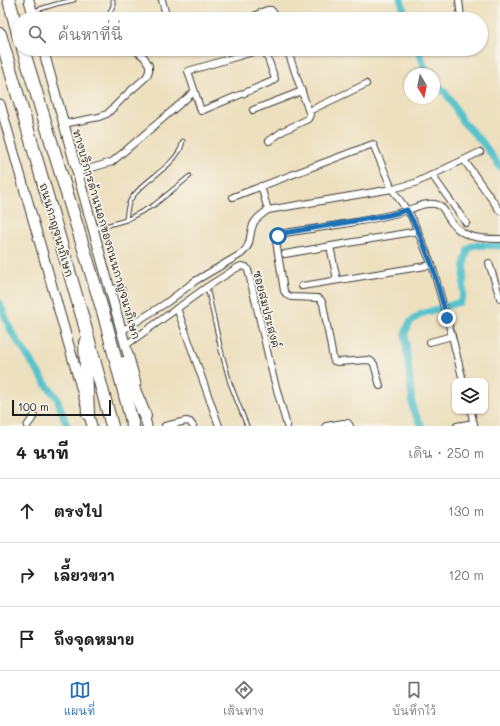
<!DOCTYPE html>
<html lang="th">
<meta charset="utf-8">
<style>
:root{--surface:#fff;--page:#f2f2f2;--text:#202124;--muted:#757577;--line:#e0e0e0;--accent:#1f6fb2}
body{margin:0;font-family:Mali,"Playpen Sans Thai",sans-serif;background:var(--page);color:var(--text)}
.controls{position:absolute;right:12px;bottom:12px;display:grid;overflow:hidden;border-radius:8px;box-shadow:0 1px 3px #0004}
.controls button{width:36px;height:36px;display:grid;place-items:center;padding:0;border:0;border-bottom:1px solid var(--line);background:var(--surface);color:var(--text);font:20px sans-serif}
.compass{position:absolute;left:404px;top:68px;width:36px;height:36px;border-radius:50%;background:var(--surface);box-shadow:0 1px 3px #0004;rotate:170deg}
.scale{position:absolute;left:12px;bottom:10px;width:99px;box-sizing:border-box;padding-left:4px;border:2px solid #1c1c1c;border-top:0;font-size:11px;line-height:14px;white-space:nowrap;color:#1c1c1c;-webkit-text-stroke:3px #f7f3e8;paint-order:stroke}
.stop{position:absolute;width:12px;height:12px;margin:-9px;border:3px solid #1f6fb2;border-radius:50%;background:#fff}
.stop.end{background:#1f6fb2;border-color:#fff;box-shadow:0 1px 4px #0008}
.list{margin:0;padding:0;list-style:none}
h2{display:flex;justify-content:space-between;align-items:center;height:52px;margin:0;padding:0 16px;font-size:17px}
h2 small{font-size:13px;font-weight:400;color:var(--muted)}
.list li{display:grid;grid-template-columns:26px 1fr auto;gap:12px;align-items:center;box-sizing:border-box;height:64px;padding:0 16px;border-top:1px solid var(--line)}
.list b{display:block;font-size:15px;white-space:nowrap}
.list em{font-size:13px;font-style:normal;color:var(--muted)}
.icon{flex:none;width:22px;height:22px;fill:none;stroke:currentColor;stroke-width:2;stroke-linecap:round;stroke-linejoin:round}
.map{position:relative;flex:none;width:500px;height:426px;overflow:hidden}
.search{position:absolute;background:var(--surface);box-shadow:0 1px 3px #0004;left:12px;right:12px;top:12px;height:44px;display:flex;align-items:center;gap:10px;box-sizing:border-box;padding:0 14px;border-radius:22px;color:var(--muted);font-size:15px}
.sheet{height:244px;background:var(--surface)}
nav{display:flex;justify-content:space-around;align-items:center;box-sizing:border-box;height:56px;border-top:1px solid var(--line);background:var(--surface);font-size:11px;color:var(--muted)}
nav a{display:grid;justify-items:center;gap:2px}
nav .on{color:var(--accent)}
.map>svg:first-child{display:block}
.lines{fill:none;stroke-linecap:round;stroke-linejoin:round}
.canal{stroke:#56c3cc;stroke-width:7}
.lane-casing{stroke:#3b3934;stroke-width:5}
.street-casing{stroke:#3b3934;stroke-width:8}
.secondary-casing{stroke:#3b3934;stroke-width:11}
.highway-casing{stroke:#3b3934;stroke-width:14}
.lane{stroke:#fff;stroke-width:3}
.street{stroke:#fff;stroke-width:6}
.secondary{stroke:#fff;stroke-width:9}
.highway{stroke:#fff;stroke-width:12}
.route{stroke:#1f6fb2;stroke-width:5}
.labels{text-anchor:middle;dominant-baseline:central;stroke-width:3.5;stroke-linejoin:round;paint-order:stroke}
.street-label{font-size:11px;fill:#1c1c1c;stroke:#f7f3e8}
</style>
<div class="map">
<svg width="500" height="426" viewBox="0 0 500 426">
<rect width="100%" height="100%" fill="#f7f3e8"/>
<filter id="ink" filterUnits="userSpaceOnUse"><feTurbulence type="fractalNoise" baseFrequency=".025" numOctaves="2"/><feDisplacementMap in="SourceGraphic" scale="8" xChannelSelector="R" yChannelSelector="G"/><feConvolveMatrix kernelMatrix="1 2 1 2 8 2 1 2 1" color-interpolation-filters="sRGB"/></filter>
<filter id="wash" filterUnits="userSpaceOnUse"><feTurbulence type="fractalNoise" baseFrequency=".012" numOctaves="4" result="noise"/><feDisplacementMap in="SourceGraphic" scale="16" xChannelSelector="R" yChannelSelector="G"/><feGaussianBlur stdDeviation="0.9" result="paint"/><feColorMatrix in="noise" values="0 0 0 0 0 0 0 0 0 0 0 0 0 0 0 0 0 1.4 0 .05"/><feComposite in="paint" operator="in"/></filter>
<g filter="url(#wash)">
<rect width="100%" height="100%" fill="#ede0bf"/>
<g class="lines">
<!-- canal -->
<g class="canal">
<path d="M401 0 406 19"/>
<path d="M418 49 427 74"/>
<path d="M434 80 439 85 450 99 462 121 483 143 500 167"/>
<path d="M0 303 11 331 46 384 57 398 67 426"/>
<path d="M422 426 413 410 405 333 410 322 421 314 460 302 463 295 465 261 468 249 473 245 500 246"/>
</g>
</g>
</g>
<g filter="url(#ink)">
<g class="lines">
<!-- lane casing -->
<g class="lane-casing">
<g id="lane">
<path d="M34 11 56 4 74 0"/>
<path d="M106 19 113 6V0"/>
<path d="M126 220C127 213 127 205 131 199 143 180 169 170 180 150 181 148 182 144 183 141"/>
<path d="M95 229 126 220 154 205 190 176"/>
<path d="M207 287 221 350 230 383 247 426"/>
<path d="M112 288 120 286 123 289 134 323"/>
</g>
</g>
<!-- street casing -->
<g class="street-casing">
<g id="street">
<path d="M162 0 167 19"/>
<path d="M459 0 461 18"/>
<path d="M249 19C253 17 267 8 271 10 274 12 275 16 276 19"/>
<path d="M263 49 265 50 274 76 275 79 273 81 201 111 188 71Z"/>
<path d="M287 52 297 49"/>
<path d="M253 110 302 91"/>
<path d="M309 111 366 84"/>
<path d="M63 124 99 117 107 114 128 93 144 79 147 76 149 71V65L144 57 135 50"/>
<path d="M269 141 283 131 308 119 310 115 287 49"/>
<path d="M464 160 500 211"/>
<path d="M78 172 112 162 194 92"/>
<path d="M432 175 466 223"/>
<path d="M261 186 268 210"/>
<path d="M233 197 373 144 392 189 411 216 432 265 452 336 463 381"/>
<path d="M330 246 337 280"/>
<path d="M285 254 418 231"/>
<path d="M489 263 500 298"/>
<path d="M302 286 432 265"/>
<path d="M177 308 219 426"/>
<path d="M122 331 166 303 195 281 241 254C253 244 248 237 253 225 255 218 263 214 268 210L392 189 415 183 480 152"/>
<path d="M430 342 452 336"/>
<path d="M126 345 207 287 235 269 241 266 246 267 248 270 273 376 287 426"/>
<path d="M380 386 374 364 371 361 368 360 338 362 334 361 333 358 323 304 321 300 318 298 291 297 287 295 284 291 276 241 278 236 284 233C324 227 366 222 405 211 415 208 427 201 438 205 443 206 445 212 447 216 460 238 477 239 500 239"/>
<path d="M471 411 474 426"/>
<path d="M27 426 34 416"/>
<path d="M165 426 186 421 190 422 193 426"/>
<path d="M326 426 343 423H348L350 426"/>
<path d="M457 426 474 423"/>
</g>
</g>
<!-- secondary casing -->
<g class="secondary-casing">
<g id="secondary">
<path d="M29 0 34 19"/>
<path d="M43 49 136 383"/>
<path d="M0 104 92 426"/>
<path d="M143 411 147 426"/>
</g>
</g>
<!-- highway casing -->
<g class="highway-casing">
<g id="highway">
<path d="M9 0 19 37"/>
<path d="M0 34 83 319 112 426"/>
<path d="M23 49 104 315 133 426"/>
<path d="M85 343 88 414"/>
<path d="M123 363 145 416"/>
</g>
</g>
<!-- lane -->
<use href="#lane" class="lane"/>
<!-- street -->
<use href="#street" class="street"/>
<!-- secondary -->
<use href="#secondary" class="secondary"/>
<!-- highway -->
<use href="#highway" class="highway"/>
</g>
</g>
<g class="lines" filter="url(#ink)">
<!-- route -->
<path class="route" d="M278 236 284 233 389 215 407 210 418 231 432 265 447 318"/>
</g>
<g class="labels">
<!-- street labels -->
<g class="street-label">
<text transform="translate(57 230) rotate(74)">ถนนกาญจนาภิเษก</text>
<text transform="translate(107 234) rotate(74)">ทางบริการด้านนอกของถนนกาญจนาภิเษก</text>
<text transform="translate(267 309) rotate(76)">ซอยสมประสงค์</text>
</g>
</g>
</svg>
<div class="controls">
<button><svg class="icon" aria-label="layers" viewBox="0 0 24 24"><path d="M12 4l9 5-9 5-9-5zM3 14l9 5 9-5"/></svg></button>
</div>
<svg class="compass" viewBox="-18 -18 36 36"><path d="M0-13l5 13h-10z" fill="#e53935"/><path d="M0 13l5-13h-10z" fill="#757577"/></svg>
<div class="scale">100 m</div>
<div class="stop" style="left:278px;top:236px"></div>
<div class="stop end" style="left:447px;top:318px"></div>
<div class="search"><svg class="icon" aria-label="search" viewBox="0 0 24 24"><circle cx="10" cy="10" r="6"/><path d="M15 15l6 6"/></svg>ค้นหาที่นี่</div>
</div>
<section class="sheet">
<h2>4 นาที<small>เดิน · 250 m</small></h2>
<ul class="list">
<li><svg class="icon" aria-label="ahead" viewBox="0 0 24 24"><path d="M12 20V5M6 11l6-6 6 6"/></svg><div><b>ตรงไป</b></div><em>130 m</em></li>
<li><svg class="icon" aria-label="right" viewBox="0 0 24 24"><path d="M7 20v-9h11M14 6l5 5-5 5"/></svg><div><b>เลี้ยวขวา</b></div><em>120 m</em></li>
<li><svg class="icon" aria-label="arrive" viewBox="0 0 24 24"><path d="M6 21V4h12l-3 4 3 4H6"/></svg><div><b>ถึงจุดหมาย</b></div></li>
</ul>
</section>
<nav>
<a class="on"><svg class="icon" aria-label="map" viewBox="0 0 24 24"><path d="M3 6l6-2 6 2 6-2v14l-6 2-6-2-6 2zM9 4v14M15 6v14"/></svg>แผนที่</a>
<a><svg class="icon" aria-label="directions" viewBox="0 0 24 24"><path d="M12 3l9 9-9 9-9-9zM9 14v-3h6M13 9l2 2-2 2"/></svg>เส้นทาง</a>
<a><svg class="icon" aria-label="saved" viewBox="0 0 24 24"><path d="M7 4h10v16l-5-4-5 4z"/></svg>บันทึกไว้</a>
</nav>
